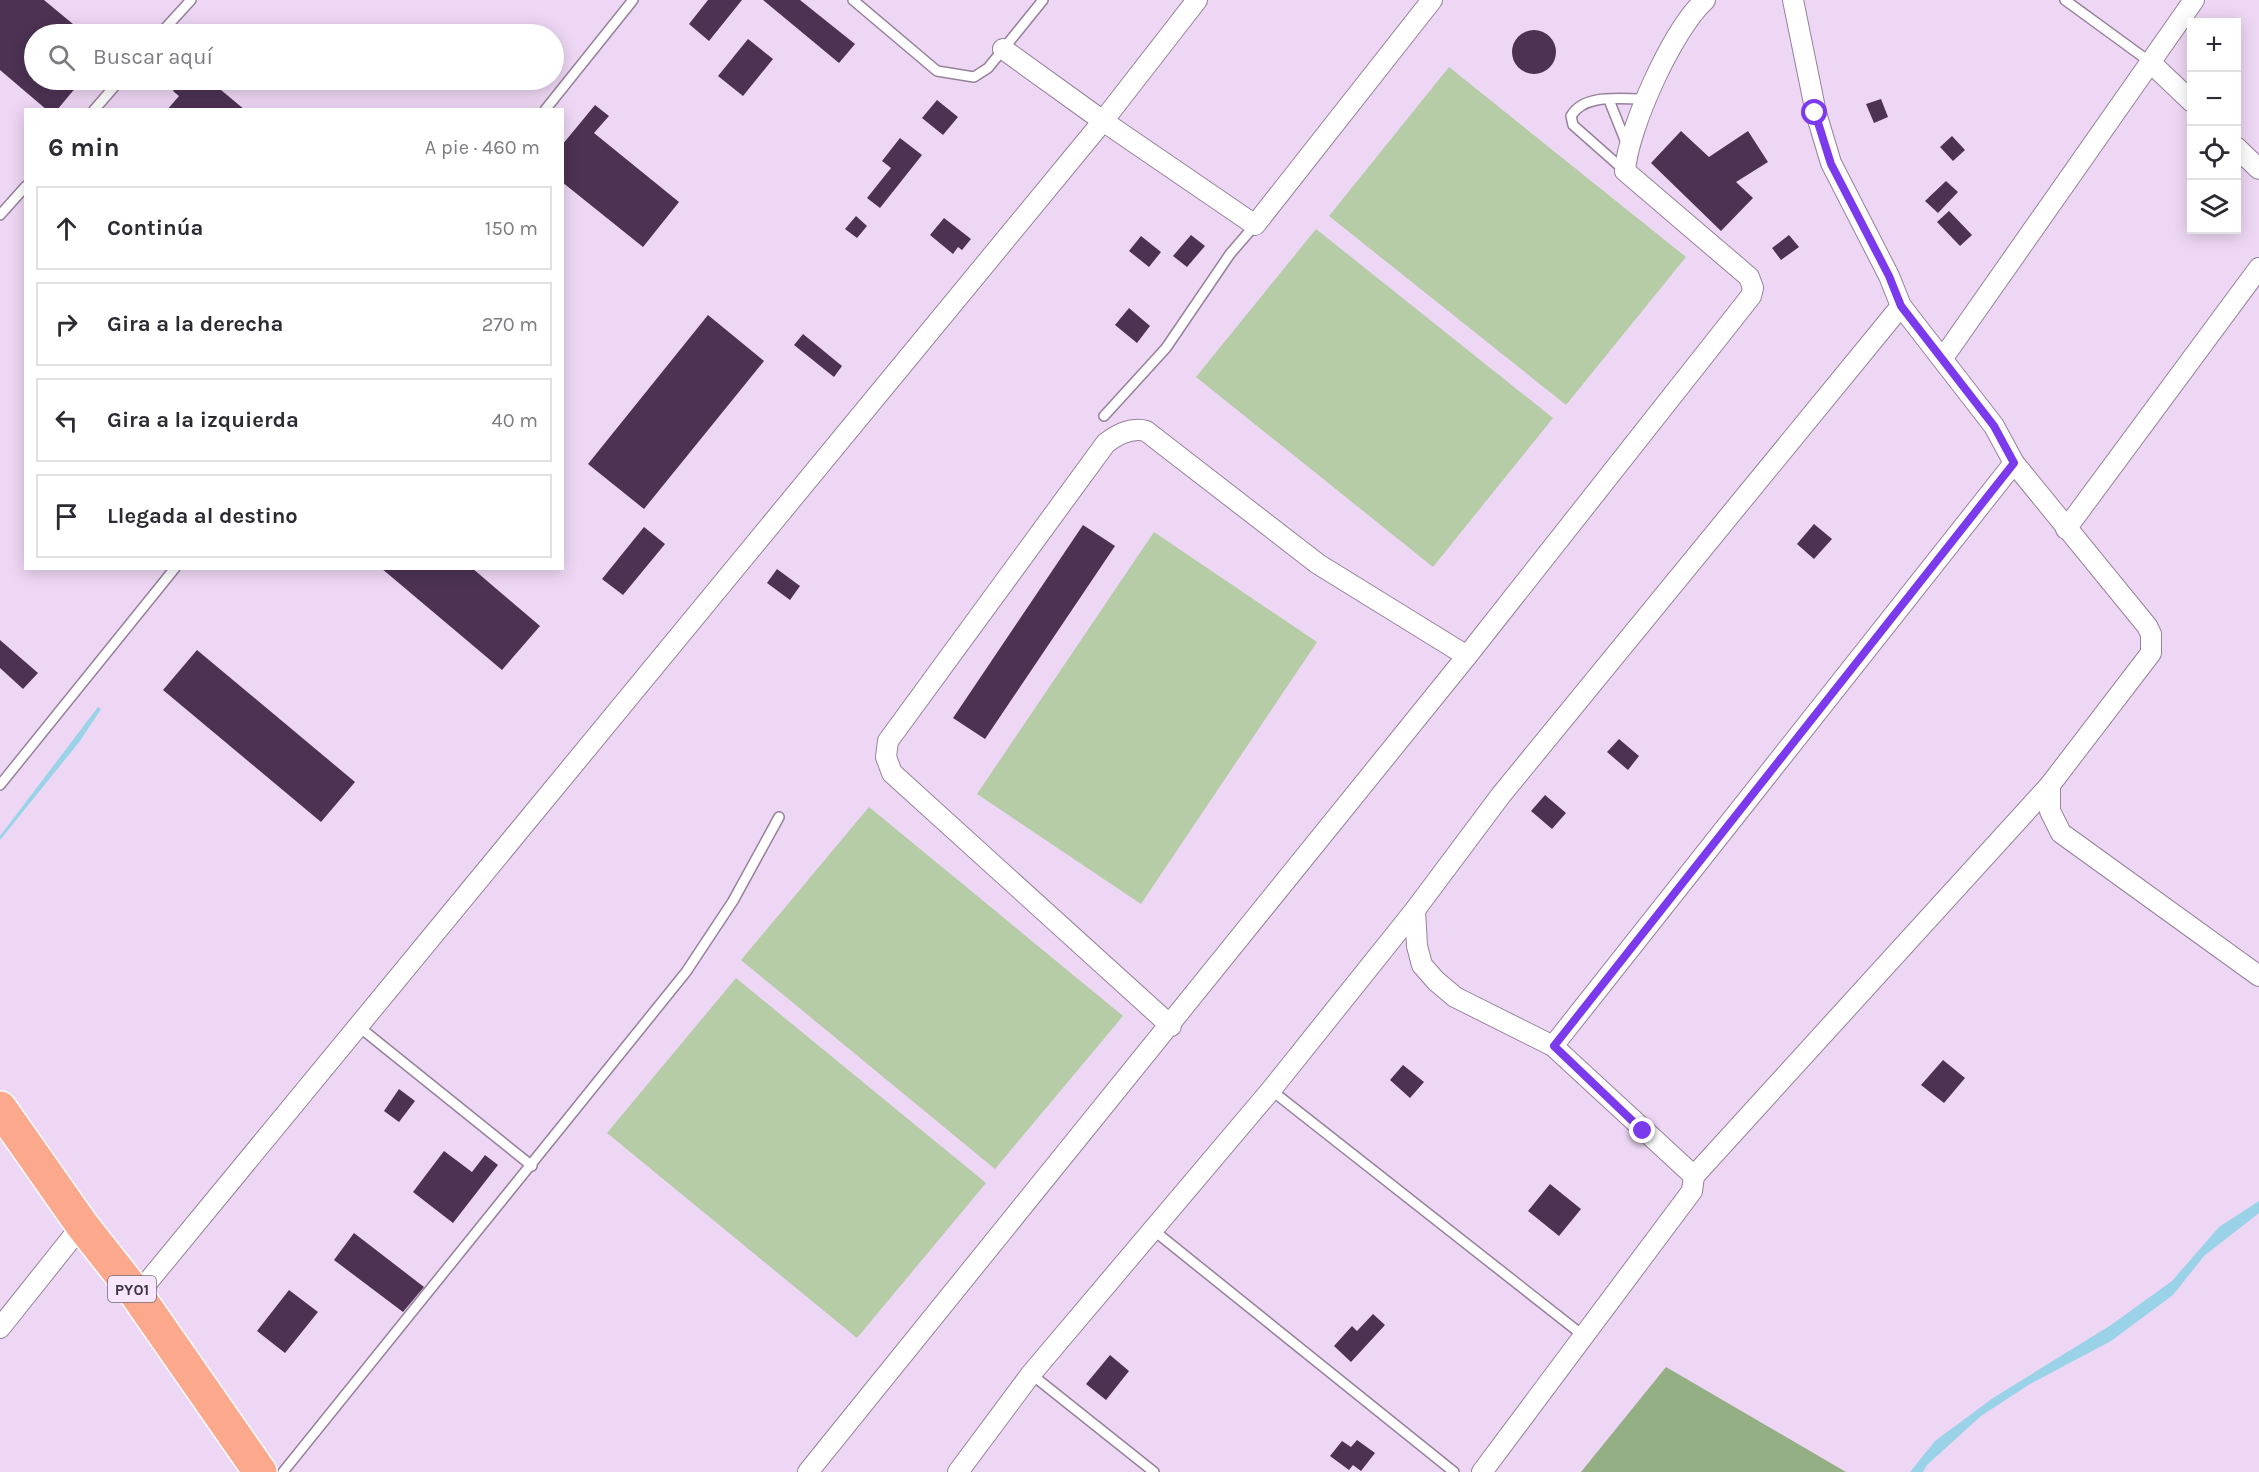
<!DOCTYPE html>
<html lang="es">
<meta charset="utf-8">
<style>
:root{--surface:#fff;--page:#f2f2f3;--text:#2b2b33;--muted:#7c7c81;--line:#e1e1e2}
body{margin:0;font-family:Karla,sans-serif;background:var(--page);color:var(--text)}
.controls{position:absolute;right:18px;top:18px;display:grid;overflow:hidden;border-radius:0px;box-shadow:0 3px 15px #0003}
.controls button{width:54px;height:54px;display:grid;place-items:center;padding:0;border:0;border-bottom:2px solid var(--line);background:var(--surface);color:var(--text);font:30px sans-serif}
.stop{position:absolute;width:18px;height:18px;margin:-14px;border:4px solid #7c3aed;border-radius:50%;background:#fff}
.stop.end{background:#7c3aed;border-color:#fff;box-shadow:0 2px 6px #0008}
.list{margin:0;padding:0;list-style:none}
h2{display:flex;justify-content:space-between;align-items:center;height:78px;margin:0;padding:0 24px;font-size:26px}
h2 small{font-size:20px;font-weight:400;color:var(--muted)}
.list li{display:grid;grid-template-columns:39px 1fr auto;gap:18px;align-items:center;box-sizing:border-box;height:84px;margin:0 12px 12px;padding:0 12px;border:2px solid var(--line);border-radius:0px}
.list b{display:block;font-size:22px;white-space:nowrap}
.list em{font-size:20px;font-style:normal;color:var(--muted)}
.icon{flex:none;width:33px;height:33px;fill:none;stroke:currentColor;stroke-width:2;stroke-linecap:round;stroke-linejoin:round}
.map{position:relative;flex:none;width:2259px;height:1472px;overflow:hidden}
.search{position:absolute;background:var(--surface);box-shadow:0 3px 15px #0003;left:24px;top:24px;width:540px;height:66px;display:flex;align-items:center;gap:15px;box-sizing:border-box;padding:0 21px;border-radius:33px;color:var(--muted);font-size:22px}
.panel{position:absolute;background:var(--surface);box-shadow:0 3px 15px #0003;left:24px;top:108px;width:540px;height:462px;border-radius:0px}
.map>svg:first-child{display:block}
.green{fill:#b5cca7}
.forest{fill:#95af85}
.water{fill:#9ad3e8}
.building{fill:#4d3254}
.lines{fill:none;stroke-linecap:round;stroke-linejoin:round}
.lane-casing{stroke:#96819c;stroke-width:12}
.street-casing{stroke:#96819c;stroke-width:22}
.highway-casing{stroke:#fff;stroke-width:36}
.lane{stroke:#fff;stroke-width:9}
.street{stroke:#fff;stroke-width:20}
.highway{stroke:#fba88c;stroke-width:33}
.route{stroke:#7c3aed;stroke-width:8}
.labels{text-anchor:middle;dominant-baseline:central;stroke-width:6;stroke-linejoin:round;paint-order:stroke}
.shield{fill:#f8e6fe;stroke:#766b7a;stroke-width:1.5}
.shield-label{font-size:16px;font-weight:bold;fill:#3f3642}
</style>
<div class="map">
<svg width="2259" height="1472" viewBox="0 0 2259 1472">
<rect width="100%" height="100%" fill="#eed7f4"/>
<!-- green -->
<g class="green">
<path d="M1449 67 1686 257 1566 405 1329 216Z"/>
<path d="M1316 229 1553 418 1433 567 1196 377Z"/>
<path d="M1154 532 1317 642 1141 904 977 794Z"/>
<path d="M869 807 1123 1016 995 1169 741 960Z"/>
<path d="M736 978 986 1183 857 1338 607 1133Z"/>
</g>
<!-- forest -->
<path class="forest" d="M1666 1367 1846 1472H1581Z"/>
<!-- water -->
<g class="water">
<path d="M98 707 101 709 80 741 0 840V836Z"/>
<path d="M2259 1201V1213L2204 1256 2173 1295 2111 1341 2030 1384 1981 1416 1927 1465 1923 1472H1910L1935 1441 1993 1398 2111 1325 2172 1281 2219 1227Z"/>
</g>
<!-- building -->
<g class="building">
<path d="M0 0H44L85 34H34V80H82L57 110H47L0 70Z"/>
<path d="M708 0H742L709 41 689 24Z"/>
<path d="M763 0H800L855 44 839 63Z"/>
<circle cx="1534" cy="52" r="22"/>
<path d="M748 39 773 59 743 96 718 76Z"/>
<path d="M182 80H209L245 110H167L179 96 173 91Z"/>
<path d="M1881 99 1888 117 1874 123 1866 104Z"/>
<path d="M937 100 958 117 943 135 922 118Z"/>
<path d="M595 105 609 116 594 133 679 202 643 247 562 182V145Z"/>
<path d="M1681 131 1709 157 1748 131 1768 162 1736 182 1753 198 1721 231 1651 163Z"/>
<path d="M1952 136 1965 150 1953 161 1940 147Z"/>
<path d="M900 138 922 155 880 208 867 198 891 168 882 161Z"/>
<path d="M1946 181 1958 192 1938 213 1925 201Z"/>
<path d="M1949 211 1972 235 1960 246 1937 222Z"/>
<path d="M856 216 867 226 857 238 845 229Z"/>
<path d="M944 218 971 239 962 250 958 247 953 254 930 235Z"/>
<path d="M1191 235 1205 246 1187 267 1173 256Z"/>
<path d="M1789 235 1799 247 1781 260 1772 248Z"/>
<path d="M1141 236 1161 252 1149 267 1129 251Z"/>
<path d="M1129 308 1150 326 1137 343 1115 325Z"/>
<path d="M708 315 764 361 644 509 588 464Z"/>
<path d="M803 334 842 366 834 377 794 345Z"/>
<path d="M1814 524 1832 539 1814 559 1797 544Z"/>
<path d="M1083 525 1115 546 985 739 953 718Z"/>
<path d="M644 527 665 544 623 595 602 579Z"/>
<path d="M381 568H472L540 626 502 670Z"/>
<path d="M777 569 800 586 790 600 767 583Z"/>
<path d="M0 640 38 673 23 689 0 668Z"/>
<path d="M197 650 355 782 321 822 163 690Z"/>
<path d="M1619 739 1639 756 1628 770 1607 752Z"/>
<path d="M1545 795 1566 813 1552 829 1531 811Z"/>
<path d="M1943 1060 1965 1078 1944 1103 1921 1085Z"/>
<path d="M1403 1065 1424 1082 1410 1098 1390 1080Z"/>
<path d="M399 1089 415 1101 399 1122 384 1111Z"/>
<path d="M444 1151 472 1172 485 1155 498 1165 453 1223 413 1192Z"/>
<path d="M1550 1184 1581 1209 1559 1236 1528 1211Z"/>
<path d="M354 1233 424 1287 403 1312 334 1260Z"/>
<path d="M289 1290 318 1312 285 1353 257 1331Z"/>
<path d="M1373 1314 1385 1325 1351 1362 1334 1346 1352 1326 1357 1331Z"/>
<path d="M1110 1355 1129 1371 1106 1400 1086 1384Z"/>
<path d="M1357 1440 1375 1453 1361 1471 1353 1465 1349 1470 1330 1456 1342 1441 1351 1447Z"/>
</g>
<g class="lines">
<!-- lane casing -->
<g class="lane-casing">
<g id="lane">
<path d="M853 0 937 71 974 77 988 68 1043 0"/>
<path d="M2065 0 2150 62"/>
<path d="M160 34 191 0"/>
<path d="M1609 100 1627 145"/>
<path d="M94 110 120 80"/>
<path d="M545 110 633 0"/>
<path d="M1625 171 1573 125 1571 116C1585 92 1624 100 1647 99"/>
<path d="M0 215 26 186"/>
<path d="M1104 416 1166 348 1230 254 1255 225"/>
<path d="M0 785 175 568"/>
<path d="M358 1026 532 1166"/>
<path d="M1271 1090 1585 1337"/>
<path d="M1152 1229 1454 1472"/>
<path d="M1031 1374 1154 1472"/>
<path d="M283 1472 686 972 733 901 779 817"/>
</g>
</g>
<!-- street casing -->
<g class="street-casing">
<g id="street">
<path d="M1793 0 1816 113 1831 163 1889 276 1901 306 1994 426 2014 463 2147 626 2151 634V653L2050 785V811L2061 833 2259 976"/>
<path d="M1003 49 1103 121 1197 0"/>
<path d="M2151 63 2192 102"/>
<path d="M2236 147 2259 169"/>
<path d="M1943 358 2194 0"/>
<path d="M2066 529 2259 268"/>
<path d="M1415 910 1417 946 1422 965 1436 981 1455 997 1553 1046 1694 1176 1692 1191 1482 1472"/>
<path d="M1171 1026 892 773 886 757 888 741 1106 443C1118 434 1131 427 1146 431L1318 564 1467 656"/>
<path d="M1553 1046 2014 463"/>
<path d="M1694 1176 2050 785"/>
<path d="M137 1295 1103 121 1255 225 1432 0"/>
<path d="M0 1328 82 1225"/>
<path d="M808 1472 1467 656 1751 296 1753 288 1749 277 1625 171C1628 128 1673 29 1705 0"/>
<path d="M958 1472 1031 1374 1271 1090 1415 910 1501 795 1901 306"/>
</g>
</g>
<!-- highway casing -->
<g class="highway-casing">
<path id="highway" d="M0 1108 82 1225 137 1295 260 1472"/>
</g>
<!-- lane -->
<use href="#lane" class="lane"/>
<!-- street -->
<use href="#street" class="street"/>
<!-- highway -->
<use href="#highway" class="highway"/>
</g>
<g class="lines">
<!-- route -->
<path class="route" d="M1643 1131 1554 1046 2014 463 1994 426 1901 306 1889 276 1831 164 1815 113"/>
</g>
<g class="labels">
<!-- shield labels -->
<rect class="shield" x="108" y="1276" width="48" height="26" rx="4.5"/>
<g class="shield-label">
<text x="132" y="1289">PY01</text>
</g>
</g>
</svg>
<div class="controls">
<button>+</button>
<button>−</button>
<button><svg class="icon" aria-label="locate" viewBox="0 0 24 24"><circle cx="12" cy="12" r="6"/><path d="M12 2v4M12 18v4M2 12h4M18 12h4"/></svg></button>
<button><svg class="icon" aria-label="layers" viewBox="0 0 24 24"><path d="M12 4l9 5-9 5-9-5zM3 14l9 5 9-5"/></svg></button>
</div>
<div class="stop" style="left:1815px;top:113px"></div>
<div class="stop end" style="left:1643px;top:1131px"></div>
<div class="search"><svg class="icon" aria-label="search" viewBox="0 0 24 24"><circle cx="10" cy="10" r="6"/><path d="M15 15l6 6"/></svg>Buscar aquí</div>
<section class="panel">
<h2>6 min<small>A pie · 460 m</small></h2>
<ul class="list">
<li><svg class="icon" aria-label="ahead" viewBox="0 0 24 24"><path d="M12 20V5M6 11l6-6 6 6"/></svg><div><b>Continúa</b></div><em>150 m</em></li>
<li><svg class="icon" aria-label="right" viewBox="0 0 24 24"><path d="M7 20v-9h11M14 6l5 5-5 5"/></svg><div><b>Gira a la derecha</b></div><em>270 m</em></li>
<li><svg class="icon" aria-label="left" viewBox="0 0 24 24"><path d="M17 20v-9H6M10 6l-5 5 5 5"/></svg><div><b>Gira a la izquierda</b></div><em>40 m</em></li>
<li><svg class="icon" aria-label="arrive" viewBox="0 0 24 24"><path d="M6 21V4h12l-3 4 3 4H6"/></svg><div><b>Llegada al destino</b></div></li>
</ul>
</section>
</div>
